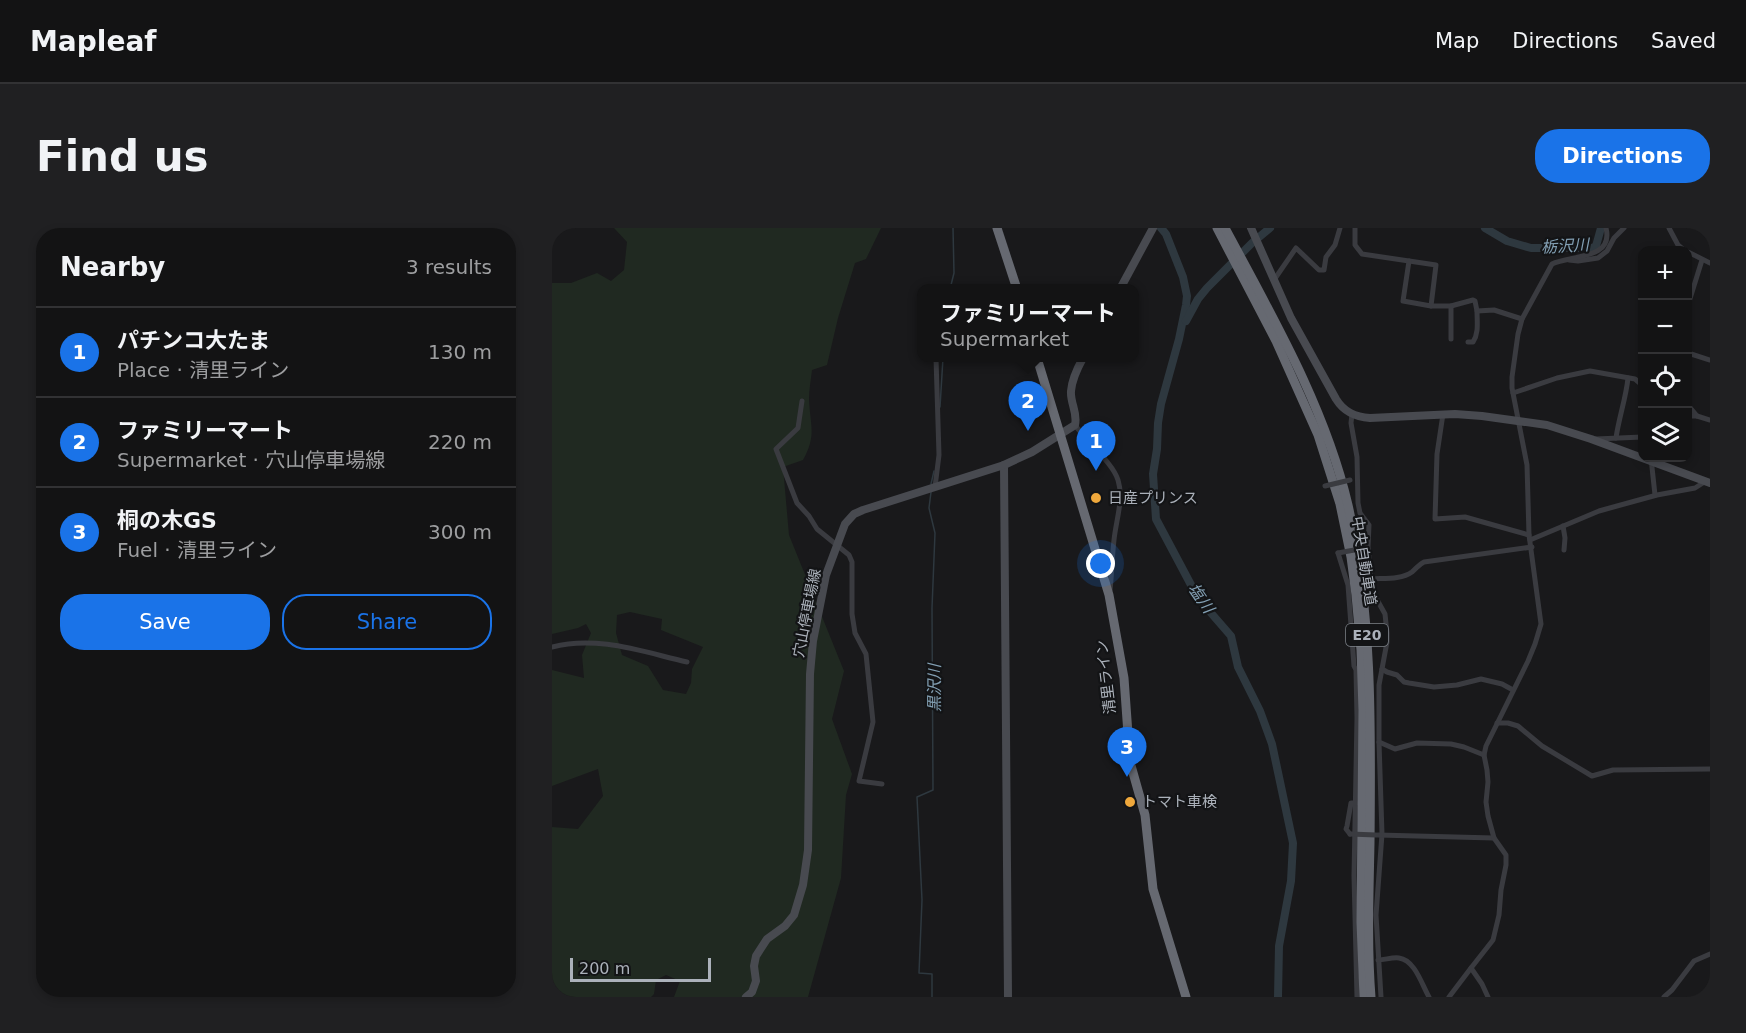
<!DOCTYPE html>
<meta charset="utf-8">
<style>
:root{--surface:#131314;--page:#202022;--text:#f1f3f6;--muted:#9d9ea0;--line:#323234;--accent:#1a73e8}
body{margin:0;font-family:"DejaVu Sans","Noto Sans JP",sans-serif;background:var(--page);color:var(--text)}
.controls{position:absolute;right:18px;top:18px;display:grid;overflow:hidden;border-radius:12px;box-shadow:0 3px 9px #0003}
.controls button{width:54px;height:54px;display:grid;place-items:center;padding:0;border:0;border-bottom:2px solid var(--line);background:var(--surface);color:var(--text);font:30px sans-serif}
.scale{position:absolute;left:18px;bottom:15px;width:141px;box-sizing:border-box;padding-left:6px;border:3px solid #abb1ba;border-top:0;font-size:16px;line-height:21px;white-space:nowrap;color:#abb1ba;-webkit-text-stroke:4px #131416;paint-order:stroke}
.you{position:absolute;left:549px;top:336px;width:21px;height:21px;margin:-15px;border:4px solid #fff;border-radius:50%;background:#1a73e8;box-shadow:0 0 0 9px #1a73e833}
.badge{display:grid;place-items:center;width:39px;height:39px;border-radius:50%;background:var(--accent);color:#fff;font-size:20px;font-weight:700}
.pin{position:absolute;translate:-50% -50px;filter:drop-shadow(0 2px 3px #0008)}
.pin::after{content:'';position:absolute;top:32px;width:21px;height:18px;background:inherit;clip-path:polygon(0 0,100% 0,50% 100%)}
.popup{position:absolute;left:365px;top:56px;width:222px;height:78px;box-sizing:border-box;display:grid;place-content:center;border-radius:12px;background:var(--surface);filter:drop-shadow(0 2px 4px #0005);font-size:20px;white-space:nowrap;color:var(--muted)}
.popup b{font-size:22px;color:var(--text)}
.popup::after{content:'';position:absolute;left:50%;top:100%;margin-left:-12px;border:12px solid transparent;border-top-color:var(--surface)}
.list{margin:0;padding:0;list-style:none}
h2{display:flex;justify-content:space-between;align-items:center;height:78px;margin:0;padding:0 24px;font-size:26px}
h2 small{font-size:20px;font-weight:400;color:var(--muted)}
.list li{display:grid;grid-template-columns:39px 1fr auto;gap:18px;align-items:center;box-sizing:border-box;height:90px;padding:0 24px;border-top:2px solid var(--line)}
.list b{display:block;font-size:22px;white-space:nowrap}
.list p{margin:0;font-size:20px;white-space:nowrap;color:var(--muted)}
.list em{font-size:20px;font-style:normal;color:var(--muted)}
.actions{display:flex;gap:12px;padding:18px 24px}
.actions a{flex:1;padding:14px 0;border:2px solid var(--accent);border-radius:24px;text-align:center;font-size:21px;color:var(--accent)}
.actions .main{background:var(--accent);color:#fff}
.icon{flex:none;width:33px;height:33px;fill:none;stroke:currentColor;stroke-width:2;stroke-linecap:round;stroke-linejoin:round}
.map{position:relative;flex:none;width:1158px;height:769px;overflow:hidden;border-radius:24px}
header{display:flex;align-items:center;gap:36px;box-sizing:border-box;height:84px;padding:0 30px;background:var(--surface);border-bottom:2px solid var(--line)}
header strong{font-size:28px}
nav{display:flex;gap:33px;margin-inline-start:auto;font-size:21px}
.intro{display:flex;align-items:center;justify-content:space-between;box-sizing:border-box;height:144px;padding:0 36px}
h1{margin:0;font-size:42px}
.button{padding:15px 27px;border-radius:24px;background:var(--accent);color:#fff;font-size:21px;font-weight:700}
main{display:flex;gap:36px;padding:0 36px}
aside{flex:1;background:var(--surface);border-radius:24px;box-shadow:0 3px 9px #0003}
.map>svg:first-child{display:block}
.green{fill:#202921;fill-rule:evenodd}
.lines{fill:none;stroke-linecap:round;stroke-linejoin:round}
.stream{stroke:#2e383f;stroke-width:1.5}
.river{stroke:#2e383f;stroke-width:8}
.street{stroke:#3a3b40;stroke-width:5}
.secondary{stroke:#484a50;stroke-width:8}
.highway{stroke:#666971;stroke-width:9}
.street-bridge{stroke:#3a3b40;stroke-width:5}
.poi-dot{fill:#efa83c;stroke:#131416;stroke-width:2}
.labels{text-anchor:middle;dominant-baseline:central;stroke-width:4.5;stroke-linejoin:round;paint-order:stroke}
.shield{fill:#131416;stroke:#7d8289;stroke-width:1.5}
.shield-label{font-size:14px;font-weight:bold;fill:#abb1ba}
.poi-label{font-size:15px;fill:#abb1ba;stroke:#131416;text-anchor:start}
.street-label{font-size:15px;fill:#abb1ba;stroke:#131416}
.water-label{font-size:16px;font-style:italic;fill:#83a0b4;stroke:#131416}
</style>
<header>
<strong>Mapleaf</strong>
<nav><a>Map</a><a>Directions</a><a>Saved</a></nav>
</header>
<div class="intro"><h1>Find us</h1><a class="button">Directions</a></div>
<main>
<aside>
<h2>Nearby<small>3 results</small></h2>
<ul class="list">
<li><span class="badge">1</span><div><b>パチンコ大たま</b><p>Place · 清里ライン</p></div><em>130 m</em></li>
<li><span class="badge">2</span><div><b>ファミリーマート</b><p>Supermarket · 穴山停車場線</p></div><em>220 m</em></li>
<li><span class="badge">3</span><div><b>桐の木GS</b><p>Fuel · 清里ライン</p></div><em>300 m</em></li>
</ul>
<div class="actions"><a class="main">Save</a><a>Share</a></div>
</aside>
<div class="map">
<svg width="1158" height="769" viewBox="0 0 1158 769">
<rect width="100%" height="100%" fill="#19191b"/>
<!-- green -->
<path class="green" d="M62 0H329L314 31 303 35 286 90 275 137 260 142C259 151 257 161 257 171 258 197 265 207 251 232L231 239 237 307 292 443 280 491 300 546 294 567 289 650 256 769H122L128 753 114 747 104 752 102 766 99 769H0V599L26 601 51 568 46 541 0 558V442L32 450 30 427 39 405 34 396 26 400 0 406V55H19L45 45 59 53 72 42 75 14ZM78 384 110 391 109 402 151 419 140 441 139 455 134 466 111 462 96 438 70 427 64 405 65 387Z"/>
<g class="lines">
<!-- stream -->
<g class="stream">
<path d="M398 61 402 45 401 0"/>
<path d="M388 179 391 130"/>
<path d="M379 256 382 243"/>
<path d="M379 264 377 280 383 305 380 380 381 562 365 569 370 672 367 745 380 746V769"/>
</g>
<!-- river -->
<g class="river">
<path d="M609 0 614 6 631 49 635 68 634 77 627 111 609 176 606 195 605 221 601 246 604 291 646 370 679 408 686 439 708 483 720 516 741 615 739 653 727 718 726 769"/>
<path d="M933 0 955 13 979 20H1040L1044 18 1049 0"/>
<path d="M634 93 646 71 655 60 700 15 718 0"/>
</g>
<!-- street -->
<g class="street">
<path d="M803 0V17L810 26 884 37 879 78"/>
<path d="M1117 0 1126 17 1132 22"/>
<path d="M1136 24 1158 35"/>
<path d="M1017 32 1026 33 1046 30 1055 23 1062 10 1072 0"/>
<path d="M857 33 851 73 879 78H899L921 72 923 73 925 83 942 82 970 91"/>
<path d="M722 52 744 20 767 42H772L774 29 783 17 788 0"/>
<path d="M1136 77 1150 32"/>
<path d="M899 78V111"/>
<path d="M916 114H921C927 105 925 94 925 83"/>
<path d="M1136 125 1158 132"/>
<path d="M961 165 1005 150 1038 143 1083 151 1090 157"/>
<path d="M250 173 246 200 224 221 245 275 257 288 265 301 297 327 300 334V386L303 405 314 426 321 494 307 553 330 556"/>
<path d="M1136 177 1145 188"/>
<path d="M800 186 799 195 805 229 806 275 808 285 817 297 816 319 819 351 823 368 833 386 835 405V414L827 457V514L830 606 824 687 829 769"/>
<path d="M891 186 885 226 883 291 913 289 977 307"/>
<path d="M1136 188H1145L1158 192"/>
<path d="M523 197C534 213 561 235 566 252 572 271 564 292 562 312 560 329 560 345 558 362"/>
<path d="M1064 210C1067 189 1074 170 1076 150"/>
<path d="M1044 211 1090 209"/>
<path d="M1099 230 1103 267"/>
<path d="M383 259 387 227 384 130"/>
<path d="M1011 298 1013 310 1012 322"/>
<path d="M978 312 1047 283 1105 267 1143 260 1154 253"/>
<path d="M786 325 796 357 802 438 804 442 805 490 802 648 805 769"/>
<path d="M819 351C831 350 849 352 860 344 865 340 866 337 872 334L980 319"/>
<path d="M0 419C45 407 91 424 135 434"/>
<path d="M830 441 835 444 845 447 852 454 857 455 882 459 905 457 929 451 950 456 961 462"/>
<path d="M945 495H956L966 498 990 518 1040 548 1061 542 1158 541"/>
<path d="M827 514 843 521 865 515 899 516 912 519 932 527"/>
<path d="M798 606 794 601 795 598 799 575H804"/>
<path d="M826 607 942 610"/>
<path d="M826 732C833 732 840 729 847 730 863 732 870 757 877 769"/>
<path d="M897 769 919 740"/>
<path d="M936 769 930 756 919 740 941 712 947 687 949 662 954 637V627L942 610 936 588 934 574 936 554 935 542 932 527 934 518 976 433 983 416 989 396 977 307 975 237 960 160V149L966 106 970 91 1000 36C1018 27 1062 32 1054 0"/>
<path d="M1112 769 1120 762 1142 733 1158 726"/>
</g>
<!-- secondary -->
<g class="secondary">
<path d="M699 0 739 90 784 171C792 184 803 189 818 190L903 186 930 188 995 197 1039 211 1158 255"/>
<path d="M568 61 601 0"/>
<path d="M452 237 456 769"/>
<path d="M194 769 200 764 204 753 202 738 204 728 215 711 233 698 242 687 251 657 256 622 258 446 261 413 274 347 293 296 302 286 311 282 452 237 480 224 523 197C526 185 518 175 519 163 520 151 526 139 531 130"/>
</g>
<!-- highway -->
<g class="highway">
<path d="M445 0 465 61"/>
<path d="M665 0 724 113 766 207 788 276 799 329 804 367 809 422 811 482 809 694 812 769"/>
<path d="M673 0C720 88 773 179 796 277 821 387 819 502 818 615 817 666 815 718 819 769"/>
<path d="M485 130 557 367 572 450 578 534 593 587 601 661 634 769"/>
</g>
<!-- street-bridge -->
<g class="street-bridge">
<path d="M773 258 798 252"/>
<path d="M786 325 813 320"/>
<path d="M798 606 824 607"/>
</g>
</g>
<!-- markers -->
<g class="poi-dot">
<circle cx="544" cy="270" r="6"/>
<circle cx="578" cy="574" r="6"/>
</g>
<g class="labels">
<!-- shield labels -->
<rect class="shield" x="794" y="396" width="42" height="22" rx="4.5"/>
<g class="shield-label">
<text x="815" y="407">E20</text>
</g>
<!-- poi labels -->
<g class="poi-label">
<text x="556" y="270">日産プリンス</text>
<text x="590" y="574">トマト車検</text>
</g>
<!-- street labels -->
<g class="street-label">
<text transform="translate(812 333) rotate(81)">中央自動車道</text>
<text transform="translate(255 385) rotate(-79)">穴山停車場線</text>
<text transform="translate(554 449) rotate(-97)">清里ライン</text>
</g>
<!-- water labels -->
<g class="water-label">
<text transform="translate(1013 18) rotate(-3)">栃沢川</text>
<text transform="translate(649 370) rotate(55)">塩川</text>
<text transform="translate(382 460) rotate(-90)">黒沢川</text>
</g>
</g>
</svg>
<div class="controls">
<button>+</button>
<button>−</button>
<button><svg class="icon" aria-label="locate" viewBox="0 0 24 24"><circle cx="12" cy="12" r="6"/><path d="M12 2v4M12 18v4M2 12h4M18 12h4"/></svg></button>
<button><svg class="icon" aria-label="layers" viewBox="0 0 24 24"><path d="M12 4l9 5-9 5-9-5zM3 14l9 5 9-5"/></svg></button>
</div>
<div class="scale">200 m</div>
<div class="you"></div>
<div class="pin badge" style="left:544px;top:243px">1</div>
<div class="pin badge" style="left:476px;top:203px">2</div>
<div class="popup"><b>ファミリーマート</b>Supermarket</div>
<div class="pin badge" style="left:575px;top:549px">3</div>
</div>
</main>
